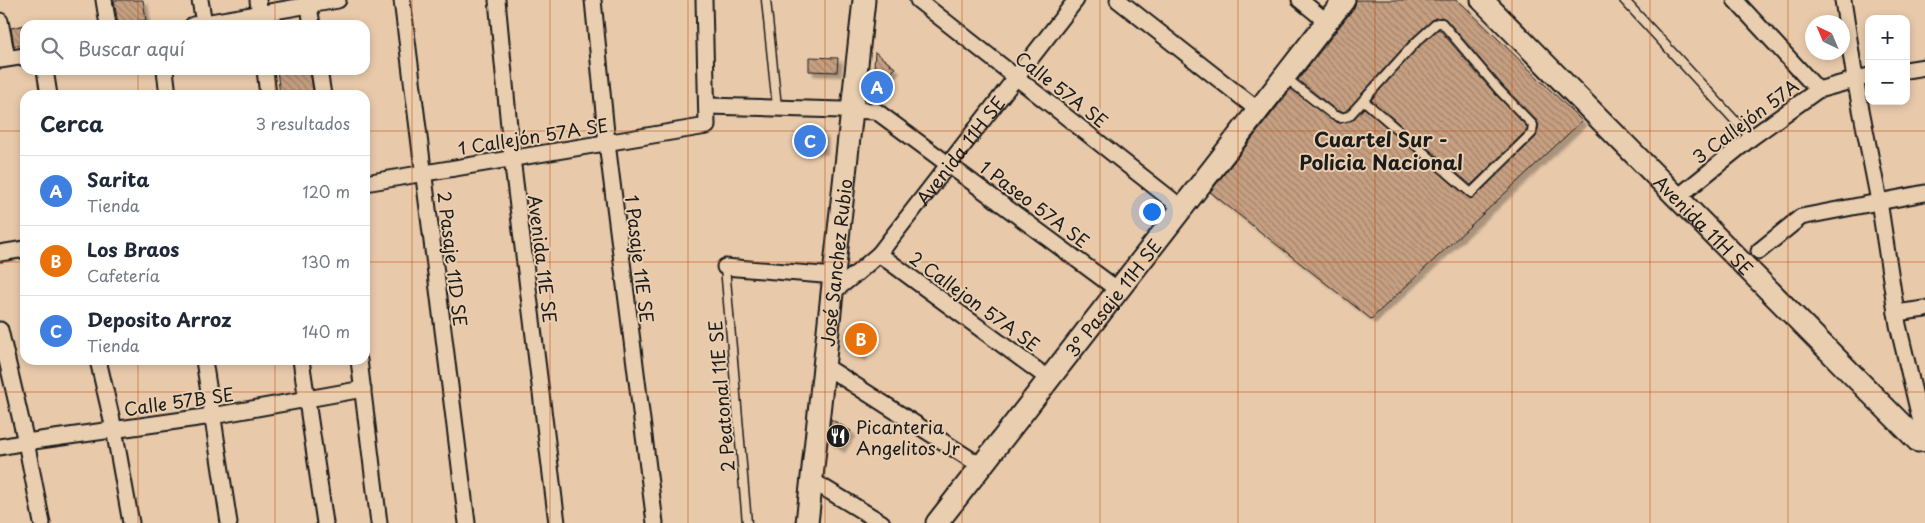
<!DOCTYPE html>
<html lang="es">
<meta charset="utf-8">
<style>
:root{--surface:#fff;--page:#f6f6f7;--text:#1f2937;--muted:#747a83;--line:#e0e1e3;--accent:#d93025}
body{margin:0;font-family:"Playpen Sans",sans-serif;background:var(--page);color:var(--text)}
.controls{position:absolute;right:15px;top:15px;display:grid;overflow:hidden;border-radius:10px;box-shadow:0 2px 8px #0003}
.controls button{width:45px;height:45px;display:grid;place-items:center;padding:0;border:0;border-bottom:1px solid var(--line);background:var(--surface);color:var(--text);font:25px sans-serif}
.compass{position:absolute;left:1805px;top:15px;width:45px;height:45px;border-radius:50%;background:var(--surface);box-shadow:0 2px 8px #0003;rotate:316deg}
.you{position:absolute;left:1151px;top:211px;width:18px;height:18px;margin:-12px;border:4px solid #fff;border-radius:50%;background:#1a73e8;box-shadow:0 0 0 8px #1a73e833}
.badge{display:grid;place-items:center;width:32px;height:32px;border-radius:50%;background:var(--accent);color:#fff;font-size:16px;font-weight:700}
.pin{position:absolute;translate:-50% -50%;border:2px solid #fff;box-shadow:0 1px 5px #0006}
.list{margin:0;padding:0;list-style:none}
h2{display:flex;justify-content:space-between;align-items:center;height:65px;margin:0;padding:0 20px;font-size:21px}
h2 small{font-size:16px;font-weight:400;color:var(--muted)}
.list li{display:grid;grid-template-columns:32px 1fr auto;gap:15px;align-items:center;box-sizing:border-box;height:70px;padding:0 20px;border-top:1px solid var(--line)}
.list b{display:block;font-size:19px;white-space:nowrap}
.list p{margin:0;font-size:16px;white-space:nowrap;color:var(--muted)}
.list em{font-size:16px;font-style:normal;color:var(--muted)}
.icon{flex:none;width:28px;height:28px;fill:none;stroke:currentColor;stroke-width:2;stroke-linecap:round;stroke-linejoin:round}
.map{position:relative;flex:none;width:1925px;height:523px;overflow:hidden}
.search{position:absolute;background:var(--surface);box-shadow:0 2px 8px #0003;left:20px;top:20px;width:350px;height:55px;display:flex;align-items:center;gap:12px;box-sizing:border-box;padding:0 18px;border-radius:15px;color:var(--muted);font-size:19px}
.panel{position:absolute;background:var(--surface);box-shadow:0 2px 8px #0003;left:20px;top:90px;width:350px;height:275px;border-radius:15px}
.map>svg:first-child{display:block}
.building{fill:url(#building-back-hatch);stroke:#1c1c1c;filter:url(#shadow)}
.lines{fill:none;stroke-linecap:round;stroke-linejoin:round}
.lane-casing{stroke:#1c1c1c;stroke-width:11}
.street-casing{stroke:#1c1c1c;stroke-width:19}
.secondary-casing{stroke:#1c1c1c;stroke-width:25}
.lane{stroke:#e9ceb0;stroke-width:8}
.street{stroke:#e9ceb0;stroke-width:15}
.secondary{stroke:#e9ceb0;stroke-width:21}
.grid{fill:none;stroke:#bf4d0f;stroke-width:1;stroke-opacity:0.55}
.labels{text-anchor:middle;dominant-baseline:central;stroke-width:4;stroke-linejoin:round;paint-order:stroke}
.street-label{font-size:18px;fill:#1c1c1c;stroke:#e9ceb0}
.poi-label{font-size:18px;fill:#1c1c1c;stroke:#e9ceb0;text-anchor:start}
.quarter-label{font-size:20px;font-weight:bold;fill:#1c1c1c;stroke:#e9ceb0}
</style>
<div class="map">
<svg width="1925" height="523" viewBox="0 0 1925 523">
<defs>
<pattern id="building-back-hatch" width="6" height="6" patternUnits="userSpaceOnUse" patternTransform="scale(1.25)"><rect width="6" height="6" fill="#c7a082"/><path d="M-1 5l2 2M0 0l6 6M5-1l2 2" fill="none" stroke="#a1826a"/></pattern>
<filter id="shadow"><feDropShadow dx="4.5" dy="4.5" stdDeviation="1" flood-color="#0004"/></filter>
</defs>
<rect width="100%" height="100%" fill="#e8c9aa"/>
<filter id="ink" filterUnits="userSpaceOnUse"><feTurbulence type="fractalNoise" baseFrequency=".02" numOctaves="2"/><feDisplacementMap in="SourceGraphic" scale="10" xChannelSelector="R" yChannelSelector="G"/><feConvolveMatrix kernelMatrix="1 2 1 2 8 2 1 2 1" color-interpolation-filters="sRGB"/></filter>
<g filter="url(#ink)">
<!-- building -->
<g class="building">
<path d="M114 0H143L146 20 118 24Z"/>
<path d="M1356 0H1458L1582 121 1371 319 1210 192 1291 89 1330 119 1339 123 1353 120 1364 108 1470 199 1475 197 1536 137 1539 125 1537 121 1503 86 1446 19 1442 17 1433 19 1411 39 1346 111 1341 112 1336 110 1298 80 1354 8Z"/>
<path d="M25 25V44L14 46 11 28Z"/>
<path d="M1439 29 1495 94 1527 127V130L1471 185 1371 100 1419 47Z"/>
<path d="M875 52 895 68 872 99Z"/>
<path d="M809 57 838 58 837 72 809 71Z"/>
<path d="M277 70H310L314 95H280Z"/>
<path d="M799 132 823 133V150L798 149Z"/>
<path d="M860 331 871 337 861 356 850 350Z"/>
<path d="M831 419 851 431 840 448 829 441Z"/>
</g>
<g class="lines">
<!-- lane casing -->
<g class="lane-casing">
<g id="lane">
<path d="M766 0 777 107"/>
<path d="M1624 0 1751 138"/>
<path d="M1286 78 1333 115 1341 118 1349 116 1415 43 1437 23H1442L1499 90 1533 125 1532 133 1471 193 1363 100"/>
<path d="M725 267 747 523"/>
</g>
</g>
<!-- street casing -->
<g class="street-casing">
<g id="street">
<path d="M104 0 108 25"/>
<path d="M200 0 204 23"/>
<path d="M258 0 261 25"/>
<path d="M308 0 312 25"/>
<path d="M402 0 467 523"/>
<path d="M497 0 512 158 557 523"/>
<path d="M593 0 607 143 655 523"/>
<path d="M918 0 1182 208"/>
<path d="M1118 0 1258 110"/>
<path d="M1300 0 1327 22"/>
<path d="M1735 0 1818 90"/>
<path d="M1843 0 1855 79 1879 201 1898 325 1925 439"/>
<path d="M0 21 7 58"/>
<path d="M193 25 338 0"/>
<path d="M0 60 25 56"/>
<path d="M45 70 49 95"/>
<path d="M165 70 168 95"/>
<path d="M265 70 268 95"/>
<path d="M319 70 323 95"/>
<path d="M1906 70 1925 67"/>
<path d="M708 106 876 111 1118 290"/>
<path d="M365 183 707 126 704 0"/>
<path d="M1678 197 1751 138 1818 90 1869 76"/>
<path d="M1759 251 1801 217 1925 193"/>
<path d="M0 253 25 249"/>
<path d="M879 254 1049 379"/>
<path d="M725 267 835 276"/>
<path id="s1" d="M834 291 857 273 879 254 1076 0"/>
<path d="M1896 313 1925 309"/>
<path d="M0 330 26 442 42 523"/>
<path d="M98 360 114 429 131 523"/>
<path d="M204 360 229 523"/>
<path d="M301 360 325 523"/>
<path d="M359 360 379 523"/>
<path d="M825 366 981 466"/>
<path d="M0 447 26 442 212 416 363 389"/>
<path d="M811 480 882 523"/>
</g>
</g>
<!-- secondary casing -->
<g class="secondary-casing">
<g id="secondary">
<path id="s2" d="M1482 0 1918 441 1925 440"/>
<path id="s3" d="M807 523 864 0"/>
<path id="s4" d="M937 523 1344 0"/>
</g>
</g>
<!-- lane -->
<use href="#lane" class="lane"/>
<!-- street -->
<use href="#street" class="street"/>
<!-- secondary -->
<use href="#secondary" class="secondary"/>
</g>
</g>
<!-- grid -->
<path class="grid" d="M138 0V25M275 0V25M412 0V523M550 0V523M688 0V523M825 0V523M962 0V523M1100 0V523M1238 0V523M1375 0V523M1512 0V523M1650 0V523M1788 0V523M138 70V95M275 70V95M0 131H25M365 131H1925M0 262H25M365 262H1925M138 360V523M275 360V523M0 392H1925"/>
<!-- icons -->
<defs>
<g id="restaurant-disc" transform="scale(1.25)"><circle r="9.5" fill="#1c1c1c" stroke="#e9ceb0"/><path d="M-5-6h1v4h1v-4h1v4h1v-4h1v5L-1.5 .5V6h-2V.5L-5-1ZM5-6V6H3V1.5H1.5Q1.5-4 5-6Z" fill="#fff"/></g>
</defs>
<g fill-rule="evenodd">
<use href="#restaurant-disc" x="838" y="436"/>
</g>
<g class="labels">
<!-- street labels -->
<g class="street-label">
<text transform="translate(1062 89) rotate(38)">Calle 57A SE</text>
<text transform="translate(1745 121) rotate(-37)">3 Callejón 57A</text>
<text transform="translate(533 136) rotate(-9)">1 Callejón 57A SE</text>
<text stroke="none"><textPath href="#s1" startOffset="190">Avenida 11H SE</textPath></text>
<text transform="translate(1035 204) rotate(37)">1 Paseo 57A SE</text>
<text stroke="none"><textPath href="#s2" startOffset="316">Avenida 11H SE</textPath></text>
<text transform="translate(453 259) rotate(83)">2 Pasaje 11D SE</text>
<text transform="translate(543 259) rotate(83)">Avenida 11E SE</text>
<text transform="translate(640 259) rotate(83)">1 Pasaje 11E SE</text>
<text stroke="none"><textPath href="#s3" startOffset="262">José Sanchez Rubio</textPath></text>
<text stroke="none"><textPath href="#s4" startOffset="286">3° Pasaje 11H SE</textPath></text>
<text transform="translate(975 301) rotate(36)">2 Callejon 57A SE</text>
<text transform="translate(721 396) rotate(-95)">2 Peatonal 11E SE</text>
<text transform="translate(179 401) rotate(-8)">Calle 57B SE</text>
</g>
<!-- poi labels -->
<g class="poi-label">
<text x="856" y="426">Picanteria<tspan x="856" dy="21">Angelitos Jr</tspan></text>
</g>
<!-- quarter labels -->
<g class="quarter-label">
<text x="1381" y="139">Cuartel Sur -<tspan x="1381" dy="23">Policia Nacional</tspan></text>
</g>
</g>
</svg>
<div class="controls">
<button>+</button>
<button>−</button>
</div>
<svg class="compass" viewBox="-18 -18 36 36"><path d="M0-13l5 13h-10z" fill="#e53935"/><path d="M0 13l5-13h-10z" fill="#747a83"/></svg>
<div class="you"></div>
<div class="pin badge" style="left:877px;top:87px;background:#3f7fe0">A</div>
<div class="pin badge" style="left:861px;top:339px;background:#e8710a">B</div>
<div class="pin badge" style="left:810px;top:141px;background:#3f7fe0">C</div>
<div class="search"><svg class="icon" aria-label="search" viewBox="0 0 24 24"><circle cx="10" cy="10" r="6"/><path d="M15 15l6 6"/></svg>Buscar aquí</div>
<section class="panel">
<h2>Cerca<small>3 resultados</small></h2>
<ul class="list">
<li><span class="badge" style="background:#3f7fe0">A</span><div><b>Sarita</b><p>Tienda</p></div><em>120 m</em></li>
<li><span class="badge" style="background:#e8710a">B</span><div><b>Los Braos</b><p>Cafetería</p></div><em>130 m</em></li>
<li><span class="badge" style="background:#3f7fe0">C</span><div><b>Deposito Arroz</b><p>Tienda</p></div><em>140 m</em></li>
</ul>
</section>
</div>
